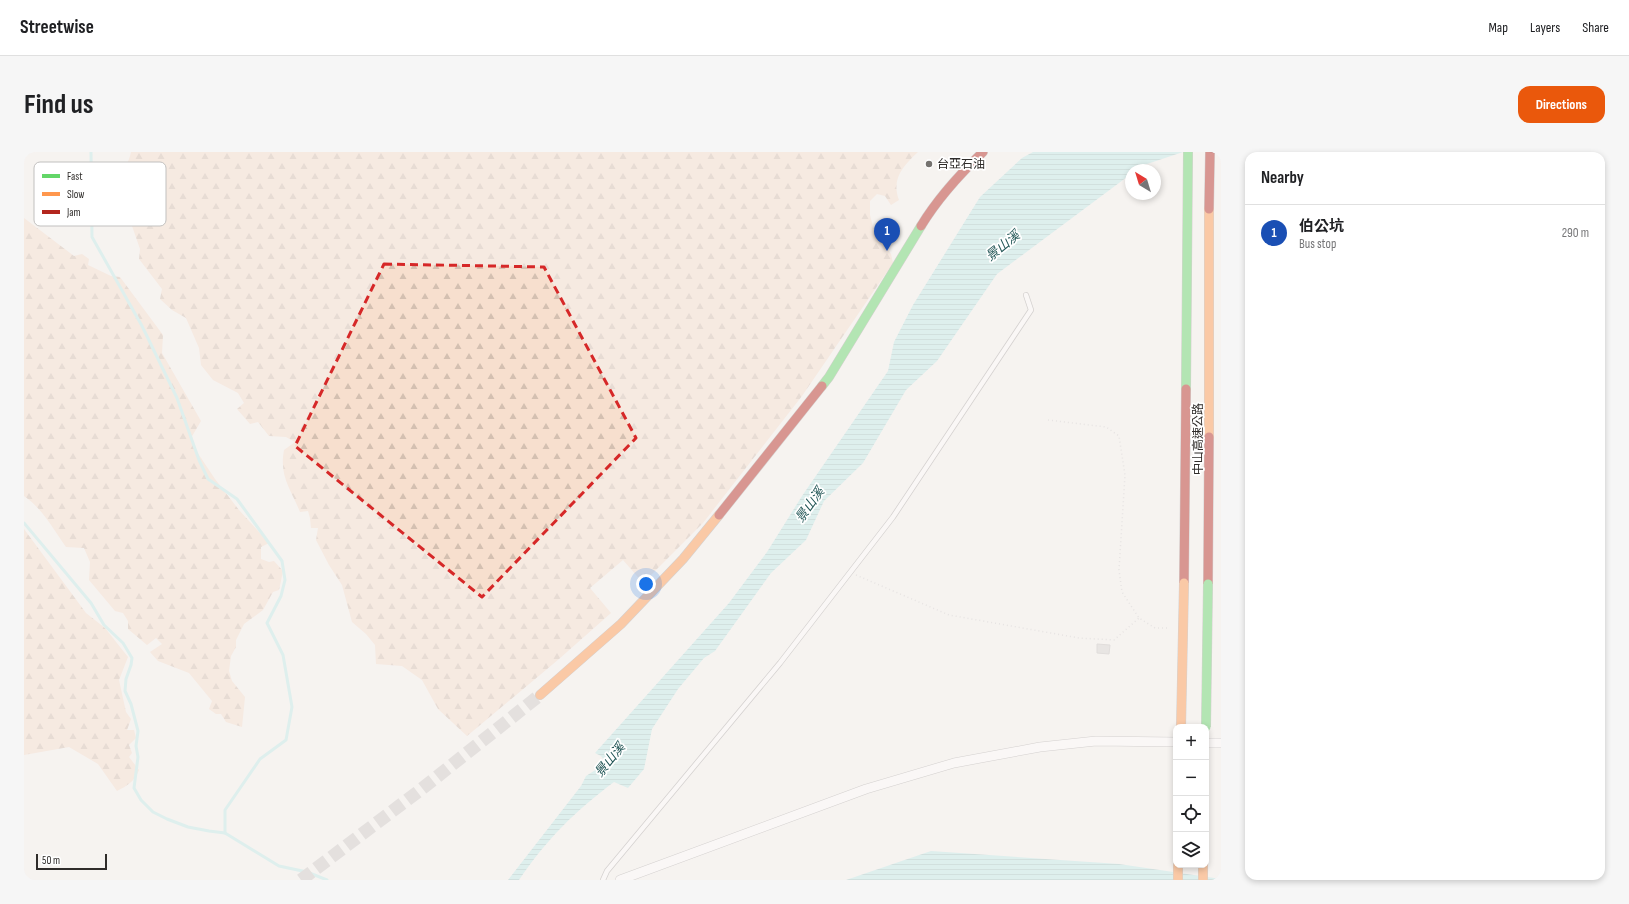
<!DOCTYPE html>
<meta charset="utf-8">
<style>
:root{--surface:#fff;--page:#f6f6f6;--text:#202124;--muted:#757577;--line:#e0e0e0;--accent:#ea580c}
body{margin:0;font-family:"Sofia Sans Condensed","Noto Sans TC",sans-serif;background:var(--page);color:var(--text)}
.controls{position:absolute;right:12px;bottom:12px;display:grid;overflow:hidden;border-radius:8px;box-shadow:0 2px 6px #0003}
.controls button{width:36px;height:36px;display:grid;place-items:center;padding:0;border:0;border-bottom:1px solid var(--line);background:var(--surface);color:var(--text);font:20px sans-serif}
.compass{position:absolute;left:1101px;top:12px;width:36px;height:36px;border-radius:50%;background:var(--surface);box-shadow:0 2px 6px #0003;rotate:322deg}
.scale{position:absolute;left:12px;bottom:10px;width:71px;box-sizing:border-box;padding-left:4px;border:2px solid #2f2c2a;border-top:0;font-size:11px;line-height:14px;white-space:nowrap;color:#2f2c2a;-webkit-text-stroke:3px #fff;paint-order:stroke}
.you{position:absolute;left:622px;top:432px;width:14px;height:14px;margin:-10px;border:3px solid #fff;border-radius:50%;background:#1a73e8;box-shadow:0 0 0 6px #1a73e833}
.badge{display:grid;place-items:center;width:26px;height:26px;border-radius:50%;background:var(--accent);color:#fff;font-size:13px;font-weight:700}
.pin{position:absolute;translate:-50% -33px;filter:drop-shadow(0 1px 2px #0008)}
.pin::after{content:'';position:absolute;top:21px;width:14px;height:12px;background:inherit;clip-path:polygon(0 0,100% 0,50% 100%)}
.list{margin:0;padding:0;list-style:none}
h2{display:flex;justify-content:space-between;align-items:center;height:52px;margin:0;padding:0 16px;font-size:17px}
h2 small{font-size:13px;font-weight:400;color:var(--muted)}
.list li{display:grid;grid-template-columns:26px 1fr auto;gap:12px;align-items:center;box-sizing:border-box;height:56px;padding:0 16px;border-top:1px solid var(--line)}
.list b{display:block;font-size:15px;white-space:nowrap}
.list p{margin:0;font-size:13px;white-space:nowrap;color:var(--muted)}
.list em{font-size:13px;font-style:normal;color:var(--muted)}
.icon{flex:none;width:22px;height:22px;fill:none;stroke:currentColor;stroke-width:2;stroke-linecap:round;stroke-linejoin:round}
.map{position:relative;flex:none;width:1197px;height:728px;overflow:hidden;border-radius:12px}
header{display:flex;align-items:center;gap:24px;box-sizing:border-box;height:56px;padding:0 20px;background:var(--surface);border-bottom:1px solid var(--line)}
header strong{font-size:19px}
nav{display:flex;gap:22px;margin-inline-start:auto;font-size:14px}
.intro{display:flex;align-items:center;justify-content:space-between;box-sizing:border-box;height:96px;padding:0 24px}
h1{margin:0;font-size:28px}
.button{padding:10px 18px;border-radius:12px;background:var(--accent);color:#fff;font-size:14px;font-weight:700}
main{display:flex;gap:24px;padding:0 24px}
aside{flex:1;background:var(--surface);border-radius:12px;box-shadow:0 2px 6px #0003}
.map>svg:first-child{display:block}
.forest{fill:url(#forest-firs)}
.water{fill:url(#water-rules)}
.lines{fill:none;stroke-linecap:round;stroke-linejoin:round}
.stream{stroke:#c1ebe9;stroke-width:3}
.building{fill:#d7d5d2;stroke:#c7c4c2}
.secondary-tunnel{stroke:#cecbc8;stroke-width:13;stroke-dasharray:13 6;stroke-linecap:butt}
.lane-casing{stroke:#aca9a7;stroke-width:6}
.street-casing{stroke:#aca9a7;stroke-width:10}
.fast-casing{stroke:#aca9a7;stroke-width:10}
.slow-casing{stroke:#aca9a7;stroke-width:10}
.jam-casing{stroke:#aca9a7;stroke-width:10}
.path{stroke:#d4d2d1;stroke-width:1.5;stroke-dasharray:1 3;stroke-linecap:butt}
.lane{stroke:#fefdfd;stroke-width:4.5}
.street{stroke:#fefdfd;stroke-width:9}
.fast{stroke:#63d668;stroke-width:9}
.slow{stroke:#ff974d;stroke-width:9}
.jam{stroke:#b3261e;stroke-width:9}
.fast-bridge-casing{stroke:#aca9a7;stroke-width:10;stroke-linecap:butt}
.slow-bridge-casing{stroke:#aca9a7;stroke-width:10;stroke-linecap:butt}
.fast-bridge{stroke:#63d668;stroke-width:9}
.slow-bridge{stroke:#ff974d;stroke-width:9}
.marked{fill:none;stroke:#d62828;stroke-width:3;stroke-dasharray:8 5;stroke-linejoin:round}
.poi-dot{fill:#75726f;stroke:#fff;stroke-width:1.5}
.labels{text-anchor:middle;dominant-baseline:central;stroke-width:3.5;stroke-linejoin:round;paint-order:stroke}
.poi-label{font-size:12px;fill:#2f2c2a;stroke:#fff;text-anchor:start}
.street-label{font-size:12px;fill:#2f2c2a;stroke:#fff}
.water-label{font-size:13px;font-style:italic;fill:#215555;stroke:#fff}
.key{fill:#fff;stroke:#c1c0bf;stroke-width:1}
.key-label{font-size:11px;fill:#2f2c2a}
</style>
<header>
<strong>Streetwise</strong>
<nav><a>Map</a><a>Layers</a><a>Share</a></nav>
</header>
<div class="intro"><h1>Find us</h1><a class="button">Directions</a></div>
<main>
<div class="map">
<svg width="1197" height="728" viewBox="0 0 1197 728">
<defs>
<pattern id="forest-firs" width="22" height="20" patternUnits="userSpaceOnUse"><rect width="22" height="20" fill="#f7dfce"/><path d="M5 1l3.5 6h-7zM16 11l3.5 6h-7z" fill="#d4c0b1"/></pattern>
<pattern id="water-rules" width="6" height="5" patternUnits="userSpaceOnUse"><rect width="6" height="5" fill="#c1ebe9"/><path d="M0 2.5h6" fill="none" stroke="#a6cac8"/></pattern>
</defs>
<rect width="100%" height="100%" fill="#f6f3f0"/>
<!-- forest -->
<g class="forest">
<path d="M107 0H894C879 14 867 27 875 48L867 53 861 44 853 42 846 49V63L850 79 867 102 869 111 778 244 679 371 619 431 599 408 566 436 587 461 535 507 443 584 414 557 398 528 378 514 352 512 351 493 342 482 328 470 318 433 305 413 292 388 294 376H287L286 366 284 359 276 360C267 337 255 325 260 298L271 290 262 285 245 284 234 270 226 272 213 257 220 251 214 241 189 228 177 213 175 196 162 166 148 158 136 147 138 137 115 107 116 97 107 71 112 62 109 55 102 53V45L106 40 103 31 97 30C98 19 105 11 107 0Z"/>
<path d="M0 66 50 104 58 102 65 107 64 113 87 124 96 125 139 183 138 201 177 269 167 286 169 294 191 327 215 358 245 391 237 395V407L245 410 250 409 259 419 255 438 249 440 239 458 220 472 212 488V495L207 504 205 519 208 529 221 545 218 575 202 570 197 562H192L185 557 188 549 165 521 134 509 126 500 138 492 132 486 123 493 104 477V469L99 461 91 459 65 428 66 410 60 396 42 395C29 377 19 357 0 344Z"/>
<path d="M0 377 62 461 81 476 104 505 95 528 102 560 107 567 103 578H110L112 586 105 593 108 601 105 605 115 618C111 629 103 634 93 639L74 612 45 595 0 603Z"/>
</g>
<!-- water -->
<g class="water">
<path d="M1009 0H1159L1117 14 1112 18H1107V22L973 122 913 209 882 238 839 311 800 349 782 388 747 421 691 499 680 506 654 537 628 577 620 617 604 636 590 630C550 660 523 687 495 728H484L557 634 562 624 576 615 580 608 577 604 571 601 705 451 743 400 778 344 864 219 870 190 889 153 956 45 998 6Z"/>
<path d="M907 699 1095 712 1197 727V728H822Z"/>
</g>
<g class="lines">
<!-- stream -->
<g class="stream">
<path d="M67 0 68 85 118 174 153 246 175 308 184 327 213 347 258 409 261 428 257 444 243 471 259 503 268 555 262 588 236 607 201 658V681"/>
<path d="M0 371 67 451 80 473 99 491 108 506 107 513 102 527 101 539 107 552 114 579 112 594 114 605 110 636 117 648 129 660 143 667 164 675 185 679 201 681 255 714 283 720 303 728"/>
</g>
</g>
<!-- building -->
<path class="building" d="M1073 492 1086 493 1085 502 1073 501Z"/>
<g class="lines">
<!-- secondary-tunnel -->
<path class="secondary-tunnel" d="M277 728 395 639 516 543"/>
<!-- lane casing -->
<g class="lane-casing">
<path id="lane" d="M579 728 583 719 756 511 869 365 1007 158 1002 143"/>
</g>
<!-- street casing -->
<g class="street-casing">
<g id="street">
<path d="M1182 591H1197"/>
<path d="M596 728 842 637 930 611 1016 595 1072 589 1152 590"/>
</g>
</g>
<!-- fast casing -->
<g class="fast-casing">
<g id="fast">
<path d="M798 234 805 225 897 74"/>
<path d="M1162 237 1164 0"/>
</g>
</g>
<!-- slow casing -->
<g class="slow-casing">
<g id="slow">
<path d="M1185 285V57"/>
<path d="M516 543 597 472 659 407 695 363"/>
<path d="M1154 713V728"/>
<path d="M1179 713V728"/>
</g>
</g>
<!-- jam casing -->
<g class="jam-casing">
<g id="jam">
<path d="M1185 57 1186 0"/>
<path d="M897 74C914 46 936 22 959 0"/>
<path d="M695 363 798 234"/>
<path d="M1160 431 1162 237"/>
<path d="M1184 432 1185 285"/>
</g>
</g>
<!-- path -->
<g class="path">
<path d="M1024 268 1082 275 1095 284 1101 323 1095 418 1098 440 1115 466 1131 476H1146"/>
<path d="M832 423 925 463 1055 486 1090 488 1115 466"/>
</g>
<!-- lane -->
<use href="#lane" class="lane"/>
<!-- street -->
<use href="#street" class="street"/>
<!-- fast -->
<use href="#fast" class="fast"/>
<!-- slow -->
<use href="#slow" class="slow"/>
<!-- jam -->
<use href="#jam" class="jam"/>
<!-- fast-bridge casing -->
<g class="fast-bridge-casing">
<path id="fast-bridge" d="M1182 575 1184 432"/>
</g>
<!-- slow-bridge casing -->
<g class="slow-bridge-casing">
<path id="slow-bridge" d="M1157 575 1160 431"/>
</g>
<!-- fast-bridge -->
<use href="#fast-bridge" class="fast-bridge"/>
<!-- slow-bridge -->
<use href="#slow-bridge" class="slow-bridge"/>
</g>
<!-- marked area -->
<path d="M0 0H1197V728H0ZM360 112 520 115 612 286 458 445 271 294Z" fill="#f6f3f0" fill-opacity=".55" fill-rule="evenodd"/>
<path class="marked" d="M360 112 520 115 612 286 458 445 271 294Z"/>
<!-- markers -->
<circle class="poi-dot" cx="905" cy="12" r="4"/>
<g class="labels">
<!-- poi labels -->
<g class="poi-label">
<text x="913" y="12">台亞石油</text>
</g>
<!-- street labels -->
<g class="street-label">
<text transform="translate(1174 287) rotate(-90)">中山高速公路</text>
</g>
<!-- water labels -->
<g class="water-label">
<text transform="translate(979 94) rotate(-39)">景山溪</text>
<text transform="translate(786 353) rotate(-54)">景山溪</text>
<text transform="translate(586 608) rotate(-51)">景山溪</text>
</g>
</g>
<!-- legend -->
<rect x="10" y="10" width="132" height="64" rx="6" class="key"/>
<rect x="18" y="22" width="18" height="4" fill="#63d668"/>
<rect x="18" y="40" width="18" height="4" fill="#ff974d"/>
<rect x="18" y="58" width="18" height="4" fill="#b3261e"/>
<g class="key-label">
<text x="43" y="28">Fast</text>
<text x="43" y="46">Slow</text>
<text x="43" y="64">Jam</text>
</g>
</svg>
<div class="controls">
<button>+</button>
<button>−</button>
<button><svg class="icon" aria-label="locate" viewBox="0 0 24 24"><circle cx="12" cy="12" r="6"/><path d="M12 2v4M12 18v4M2 12h4M18 12h4"/></svg></button>
<button><svg class="icon" aria-label="layers" viewBox="0 0 24 24"><path d="M12 4l9 5-9 5-9-5zM3 14l9 5 9-5"/></svg></button>
</div>
<svg class="compass" viewBox="-18 -18 36 36"><path d="M0-13l5 13h-10z" fill="#e53935"/><path d="M0 13l5-13h-10z" fill="#757577"/></svg>
<div class="scale">50 m</div>
<div class="you"></div>
<div class="pin badge" style="left:863px;top:99px;background:#1a4fb4">1</div>
</div>
<aside>
<h2>Nearby<small></small></h2>
<ul class="list">
<li><span class="badge" style="background:#1a4fb4">1</span><div><b>伯公坑</b><p>Bus stop</p></div><em>290 m</em></li>
</ul>
</aside>
</main>
